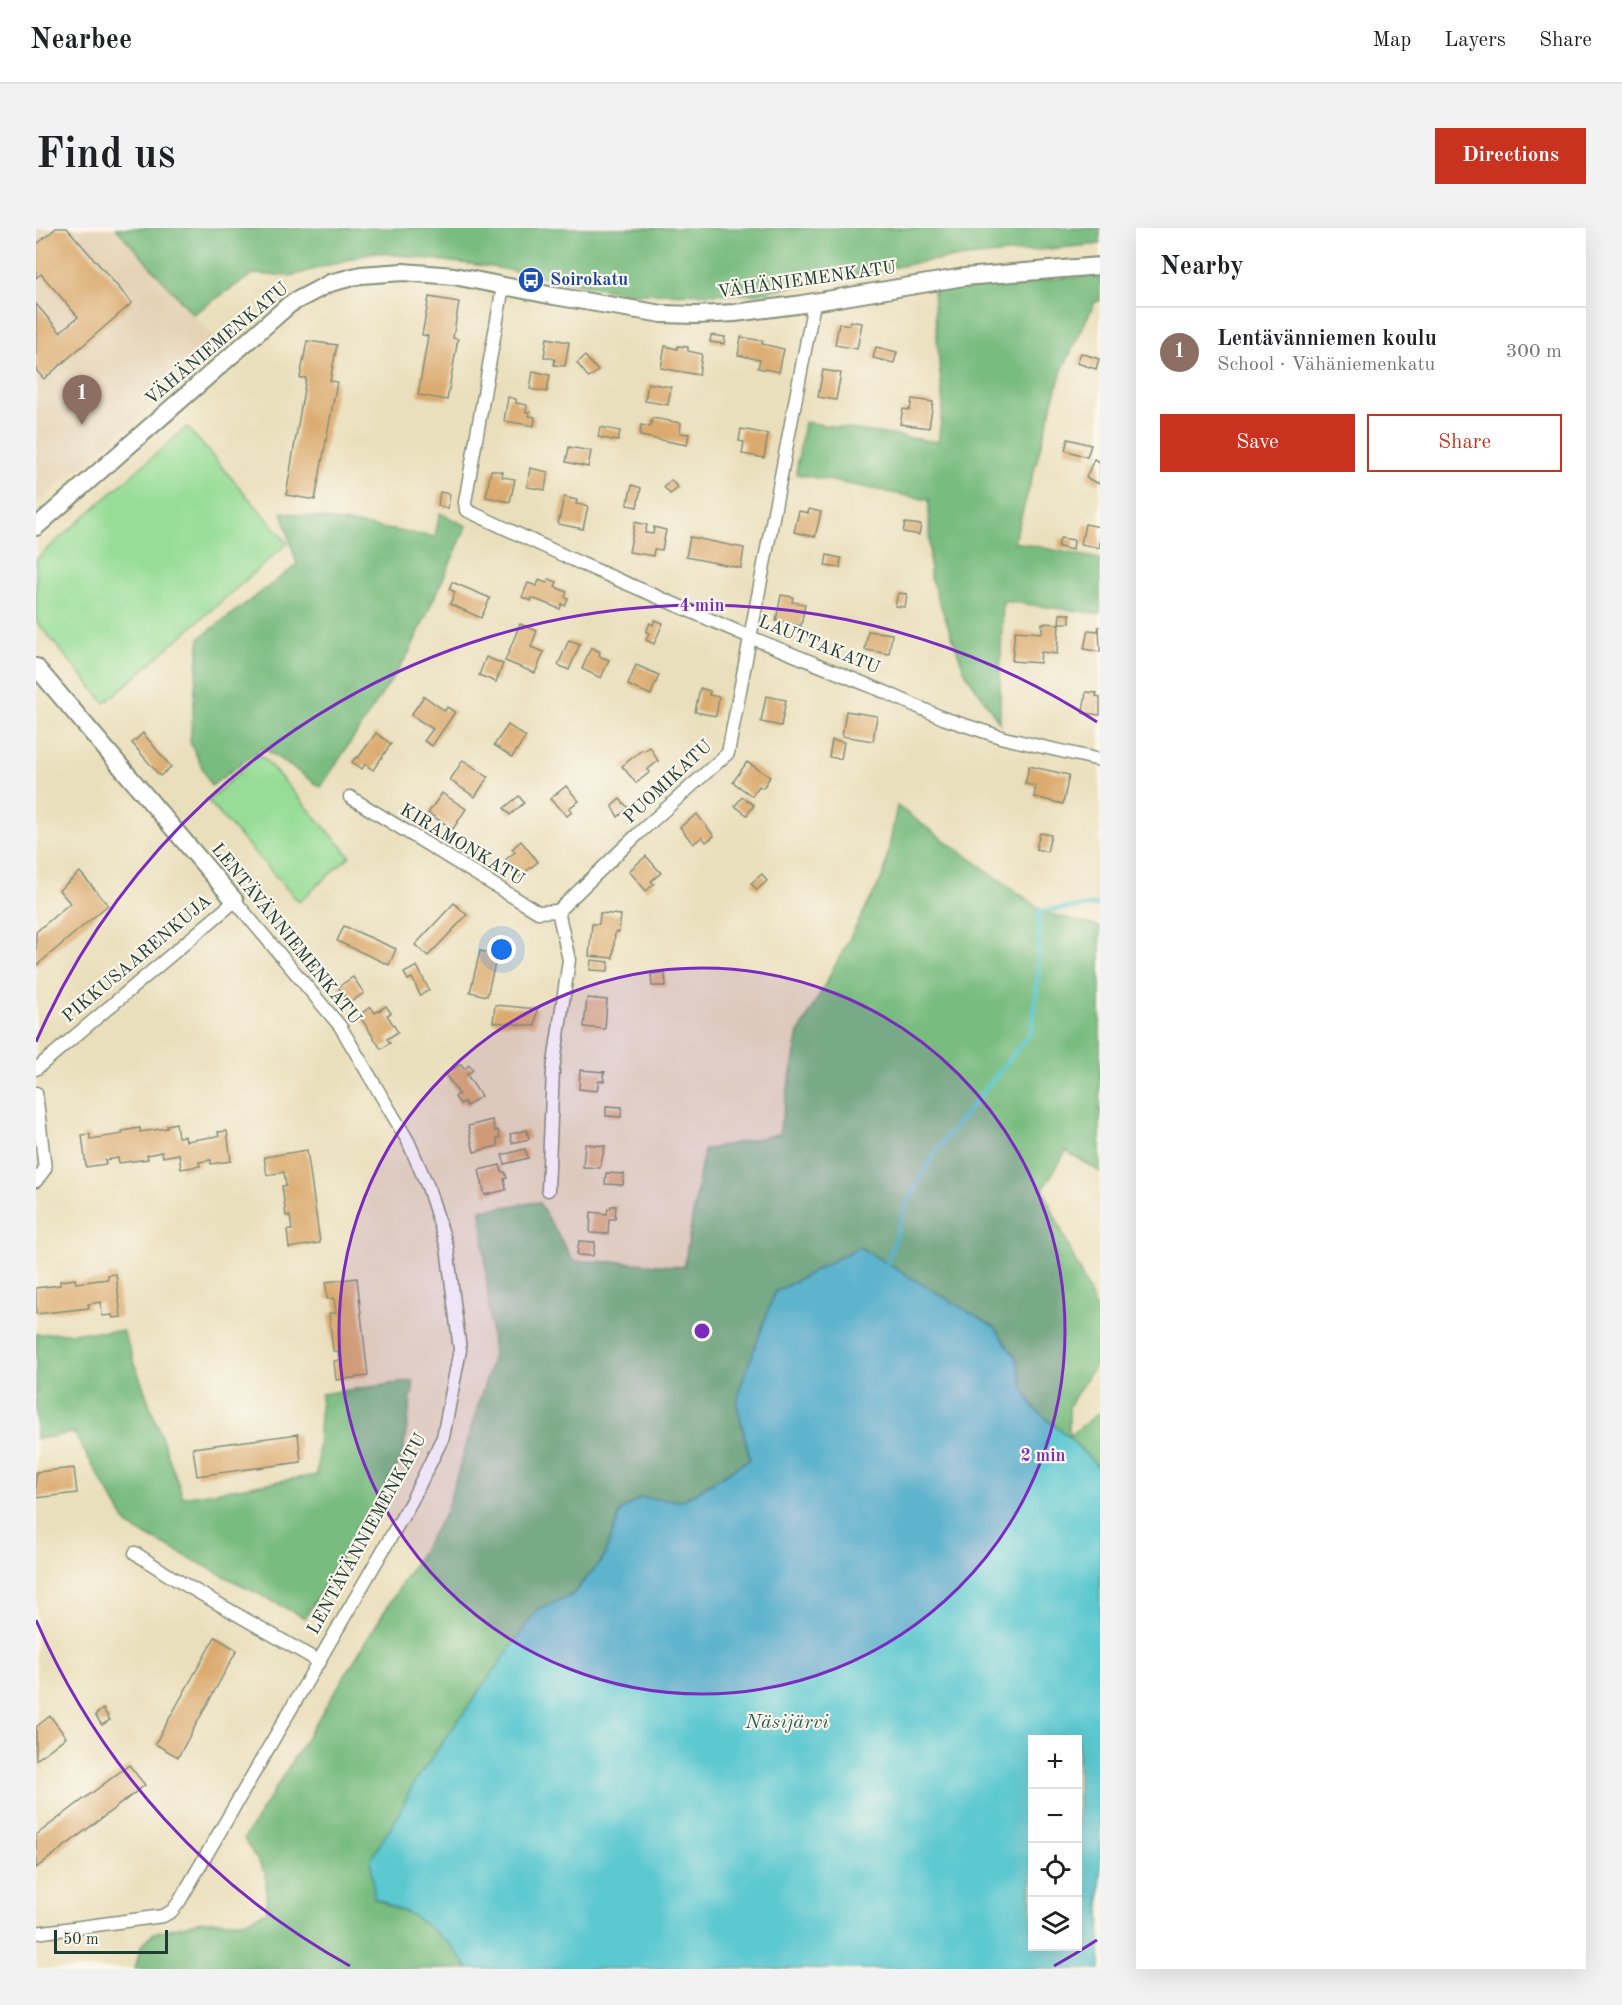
<!DOCTYPE html>
<meta charset="utf-8">
<style>
:root{--surface:#fff;--page:#f2f2f2;--text:#202124;--muted:#757577;--line:#e0e0e0;--accent:#c8321e}
body{margin:0;font-family:"Old Standard TT",serif;background:var(--page);color:var(--text)}
.controls{position:absolute;right:18px;bottom:18px;display:grid;overflow:hidden;border-radius:0px;box-shadow:0 6px 24px #0002}
.controls button{width:54px;height:54px;display:grid;place-items:center;padding:0;border:0;border-bottom:2px solid var(--line);background:var(--surface);color:var(--text);font:30px sans-serif}
.scale{position:absolute;left:18px;bottom:15px;width:114px;box-sizing:border-box;padding-left:6px;border:3px solid #1f3d34;border-top:0;font-size:16px;line-height:21px;white-space:nowrap;color:#1f3d34;-webkit-text-stroke:4px #fbf7ec;paint-order:stroke}
.you{position:absolute;left:466px;top:722px;width:21px;height:21px;margin:-15px;border:4px solid #fff;border-radius:50%;background:#1a73e8;box-shadow:0 0 0 9px #1a73e833}
.badge{display:grid;place-items:center;width:39px;height:39px;border-radius:50%;background:var(--accent);color:#fff;font-size:20px;font-weight:700}
.pin{position:absolute;translate:-50% -50px;filter:drop-shadow(0 2px 3px #0008)}
.pin::after{content:'';position:absolute;top:32px;width:21px;height:18px;background:inherit;clip-path:polygon(0 0,100% 0,50% 100%)}
.list{margin:0;padding:0;list-style:none}
h2{display:flex;justify-content:space-between;align-items:center;height:78px;margin:0;padding:0 24px;font-size:26px}
h2 small{font-size:20px;font-weight:400;color:var(--muted)}
.list li{display:grid;grid-template-columns:39px 1fr auto;gap:18px;align-items:center;box-sizing:border-box;height:90px;padding:0 24px;border-top:2px solid var(--line)}
.list b{display:block;font-size:22px;white-space:nowrap}
.list p{margin:0;font-size:20px;white-space:nowrap;color:var(--muted)}
.list em{font-size:20px;font-style:normal;color:var(--muted)}
.actions{display:flex;gap:12px;padding:18px 24px}
.actions a{flex:1;padding:14px 0;border:2px solid var(--accent);border-radius:0px;text-align:center;font-size:21px;color:var(--accent)}
.actions .main{background:var(--accent);color:#fff}
.icon{flex:none;width:33px;height:33px;fill:none;stroke:currentColor;stroke-width:2;stroke-linecap:round;stroke-linejoin:round}
.map{position:relative;flex:none;width:1064px;height:1741px;overflow:hidden;border-radius:0px}
header{display:flex;align-items:center;gap:36px;box-sizing:border-box;height:84px;padding:0 30px;background:var(--surface);border-bottom:2px solid var(--line)}
header strong{font-size:28px}
nav{display:flex;gap:33px;margin-inline-start:auto;font-size:21px}
.intro{display:flex;align-items:center;justify-content:space-between;box-sizing:border-box;height:144px;padding:0 36px}
h1{margin:0;font-size:42px}
.button{padding:15px 27px;border-radius:0px;background:var(--accent);color:#fff;font-size:21px;font-weight:700}
main{display:flex;gap:36px;padding:0 36px}
aside{flex:1;background:var(--surface);border-radius:0px;box-shadow:0 6px 24px #0002}
.map>svg:first-child{display:block}
.built{fill:#e4d2b5}
.green{fill:#97dd97;stroke:#5b8d66;stroke-width:1.5}
.forest{fill:#79bc80;stroke:#4c7c5a;stroke-width:1.5}
.water{fill:#5bc8d0;stroke:#3d8282;stroke-width:1.5;fill-rule:evenodd}
.lines{fill:none;stroke-linecap:round;stroke-linejoin:round}
.stream{stroke:#5bc8d0;stroke-width:4.5}
.building{fill:#dbaa6e}
.street-casing{stroke:#848e78;stroke-width:15}
.secondary-casing{stroke:#848e78;stroke-width:20}
.street{stroke:#fff;stroke-width:12}
.secondary{stroke:#fff;stroke-width:16}
.ring{fill:none;stroke:#7b2cbf;stroke-width:3}
.labels{text-anchor:middle;dominant-baseline:central;stroke-width:4.5;stroke-linejoin:round;paint-order:stroke}
.transit-label{font-size:18px;font-weight:bold;fill:#164399;stroke:#fbf7ec;text-anchor:start}
.street-label{font-size:18px;fill:#1f3d34;stroke:#fbf7ec}
.water-label{font-size:20px;font-style:italic;fill:#2e605b;stroke:#fbf7ec}
.centre{fill:#7b2cbf;stroke:#fbf7ec;stroke-width:3}
.ring-label{font-size:18px;text-anchor:middle;font-weight:bold;fill:#7b2cbf;stroke:#fbf7ec;stroke-width:4.5;stroke-linejoin:round;paint-order:stroke}
</style>
<header>
<strong>Nearbee</strong>
<nav><a>Map</a><a>Layers</a><a>Share</a></nav>
</header>
<div class="intro"><h1>Find us</h1><a class="button">Directions</a></div>
<main>
<div class="map">
<svg width="1064" height="1741" viewBox="0 0 1064 1741">
<rect width="100%" height="100%" fill="#fbf7ec"/>
<filter id="ink" filterUnits="userSpaceOnUse"><feTurbulence type="fractalNoise" baseFrequency=".0167" numOctaves="2"/><feDisplacementMap in="SourceGraphic" scale="12" xChannelSelector="R" yChannelSelector="G"/><feConvolveMatrix kernelMatrix="1 2 1 2 8 2 1 2 1" color-interpolation-filters="sRGB"/></filter>
<filter id="wash" filterUnits="userSpaceOnUse"><feTurbulence type="fractalNoise" baseFrequency=".008" numOctaves="4" result="noise"/><feDisplacementMap in="SourceGraphic" scale="24" xChannelSelector="R" yChannelSelector="G"/><feGaussianBlur stdDeviation="1.35" result="paint"/><feColorMatrix in="noise" values="0 0 0 0 0 0 0 0 0 0 0 0 0 0 0 0 0 1.4 0 .05"/><feComposite in="paint" operator="in"/></filter>
<g filter="url(#wash)">
<rect width="100%" height="100%" fill="#eadfbc"/>
<!-- built -->
<path class="built" d="M0 0H80L185 118 0 276Z"/>
<!-- green -->
<g class="green">
<path d="M151 199 252 315 69 475 0 393V331Z"/>
<path d="M224 526 314 628 263 674 172 573Z"/>
</g>
<!-- forest -->
<g class="forest">
<path d="M80 0H1064V16L890 33 718 66 591 65 457 39 338 24 255 48 217 46 157 86Z"/>
<path d="M1064 47V73L1059 74 1026 142 978 314 1064 331V386L967 373 964 448V495L929 444 894 348 893 272 760 246 768 194 902 214 907 179 897 63 959 55Z"/>
<path d="M246 284 399 309 404 285 431 298 373 425 285 559 227 520 175 558 154 514 164 410 261 337Z"/>
<path d="M861 578 1010 685 1064 699V944L1030 923 1007 961 1064 1089V1129L1033 1178V1208L1064 1184V1241L1033 1209 999 1181 988 1161 981 1132 851 1036 823 1019 739 1064 701 1176 714 1231 646 1273 604 1270 585 1283 567 1331 536 1367 502 1381 378 1555 359 1593 338 1670 376 1687 413 1715 433 1741H99L105 1718 118 1705 166 1693H208L231 1683 230 1646 208 1611 410 1284 457 1128 445 982 503 974 537 1033 583 1034 648 1039 668 922 743 906 763 805 848 646Z"/>
<path d="M87 1103 147 1269 281 1247 285 1166 378 1153 366 1230 269 1390 92 1298 38 1205 0 1211V1106Z"/>
</g>
<!-- water -->
<path class="water" d="M823 1019 959 1099 981 1132 988 1161 999 1181 1032 1209 1064 1241V1741H433L413 1715 376 1687 338 1670 335 1630 359 1593 378 1555 502 1381 536 1367 567 1331 585 1283 604 1270 646 1273 714 1231 701 1176 704 1160 739 1064ZM996 1512H1042V1718H996Z"/>
<g class="lines">
<!-- stream -->
<path class="stream" d="M851 1036 870 977 903 919 996 803 1002 749 1003 683 1064 677"/>
</g>
<g id="blocks">
<!-- building -->
<g class="building">
<path d="M20 0H31L96 75 8 151 0 142V76L24 104 42 89 5 46 0 50V17Z"/>
<path d="M393 69 423 74 417 110 422 111 411 172 382 167 392 108 386 107Z"/>
<path d="M814 93 826 95 821 121 799 117 803 95 813 97Z"/>
<path d="M675 107 689 109 688 116 674 114Z"/>
<path d="M705 109 727 113 726 116 748 121 743 144 722 140 724 132 702 127Z"/>
<path d="M511 110 533 114 529 138 518 137 519 131 508 129Z"/>
<path d="M271 113 301 117 294 153 301 154 279 272 250 267 270 150H264Z"/>
<path d="M629 118 641 121 642 118 652 119V123L666 126 663 147 625 140Z"/>
<path d="M840 119 861 124 858 135 837 130Z"/>
<path d="M1045 125 1063 131 1060 141 1041 135Z"/>
<path d="M549 128 562 143 553 150 541 135Z"/>
<path d="M787 142 805 145 800 172 782 169Z"/>
<path d="M497 143 514 147 511 164 494 161Z"/>
<path d="M612 155 635 159 632 177 609 173Z"/>
<path d="M472 169 480 171V175L491 177 490 184H494L493 188 499 189 498 198 468 193Z"/>
<path d="M876 171 897 174 893 200 864 196 867 181 874 182Z"/>
<path d="M616 190 645 195 644 205 653 206 651 217 604 208 605 197 614 199Z"/>
<path d="M564 199 584 203 582 213 562 209Z"/>
<path d="M705 201 732 206 728 230 706 226 708 214 703 213Z"/>
<path d="M1032 211 1055 217 1051 229 1029 222Z"/>
<path d="M533 219 555 223 552 239 530 234Z"/>
<path d="M1058 231 1064 234V256L1050 250Z"/>
<path d="M494 240 512 244 509 262 491 259Z"/>
<path d="M455 242 467 244 466 249 479 251 474 274 450 269Z"/>
<path d="M635 252 642 260 634 266 628 259Z"/>
<path d="M596 257 605 260 601 279 591 277Z"/>
<path d="M404 264 414 266 412 280 402 278Z"/>
<path d="M528 269 541 272 540 276 552 278 547 301 522 296Z"/>
<path d="M773 281 785 284 779 309 758 304 763 283 772 285Z"/>
<path d="M599 294 611 297 609 305 617 306 618 299 630 302 626 322 618 321 617 328 593 324Z"/>
<path d="M869 295 885 297 883 307 867 304Z"/>
<path d="M1049 296 1064 299V320L1045 316Z"/>
<path d="M654 309 708 320 705 340 650 329Z"/>
<path d="M1024 310 1038 312 1037 322 1022 319Z"/>
<path d="M791 327 805 330 804 340 789 338Z"/>
<path d="M513 351 521 354 519 359 531 364 529 369 532 371 529 378 526 376 524 381 496 370 495 373 486 369 492 355 501 358 503 352 511 355Z"/>
<path d="M416 354 454 370 445 390 414 376 419 364 413 361Z"/>
<path d="M862 365 871 366 869 379 859 378Z"/>
<path d="M745 367 757 369 756 374 769 376 765 398 740 393Z"/>
<path d="M1024 386H1034V395H1023Z"/>
<path d="M619 392 627 395 618 416 610 412 613 405 610 404 614 395 617 397Z"/>
<path d="M1006 395 1023 396 1021 426 1005 424 1004 435 976 433 979 403 1006 405Z"/>
<path d="M484 396 501 403 495 419 508 424 499 445 469 433Z"/>
<path d="M1063 398 1064 424 1048 421 1052 402 1062 403Z"/>
<path d="M832 403 856 406 853 426 829 422Z"/>
<path d="M533 412 544 416 533 442 522 437Z"/>
<path d="M555 419 564 424 563 428 573 432 565 450 546 441Z"/>
<path d="M450 429 467 436 460 454 443 447Z"/>
<path d="M600 437 623 447 615 467 592 457Z"/>
<path d="M664 460 674 463 673 467 683 469 680 488 659 484Z"/>
<path d="M1050 464 1061 465 1060 468 1064 469V487L1047 485Z"/>
<path d="M388 468 409 483 411 479 419 484 396 518 388 513 397 501 375 487Z"/>
<path d="M730 468 750 472 745 498 725 494Z"/>
<path d="M810 483 841 488 837 513 806 508Z"/>
<path d="M472 497 490 509 476 529 458 517Z"/>
<path d="M107 505 135 539 124 548 96 515Z"/>
<path d="M340 505 355 516 337 542 329 536 326 541 316 534 320 529 322 530Z"/>
<path d="M796 512 808 514 805 531 793 529Z"/>
<path d="M614 519 622 533 611 542 614 544 600 555 586 538 606 522 608 523Z"/>
<path d="M427 532 452 549 439 569 414 552Z"/>
<path d="M711 534 734 549 727 560 723 558 716 568 697 554Z"/>
<path d="M993 538 1033 547 1027 576 998 569 1000 558 989 556Z"/>
<path d="M530 558 543 573 533 580 536 584 531 588 514 571Z"/>
<path d="M406 565 430 581 417 601 392 585Z"/>
<path d="M483 568 488 575 474 587 468 580Z"/>
<path d="M706 569 718 577 711 587 699 578Z"/>
<path d="M584 571 592 580 582 589 576 578Z"/>
<path d="M661 586 678 608 670 614 666 609 657 616 644 599Z"/>
<path d="M1004 605 1015 607 1011 624 1000 621Z"/>
<path d="M485 613 502 634 483 649 469 632 479 624 476 621Z"/>
<path d="M610 628 625 645 615 653 618 656 610 663 593 643Z"/>
<path d="M44 644 72 677 0 738V704L34 675 23 662Z"/>
<path d="M726 646 731 653 721 662 715 655Z"/>
<path d="M418 675 431 687 392 728 379 717Z"/>
<path d="M564 685 585 687 583 704H579L577 730 553 728 556 696H563Z"/>
<path d="M308 698 360 721 353 737 301 713Z"/>
<path d="M444 723 461 727 451 768 434 764Z"/>
<path d="M555 732 573 734 572 743 554 742Z"/>
<path d="M381 738 393 762 384 767 376 750 372 752 368 745Z"/>
<path d="M629 745 630 758H616L615 746Z"/>
<path d="M317 749 328 765 313 775 302 759Z"/>
<path d="M551 770 571 772 569 801 548 799Z"/>
<path d="M459 777 501 781 499 798 457 794Z"/>
<path d="M350 778 355 785 351 787 362 804 351 811 354 815 345 821 323 787 335 779 339 785Z"/>
<path d="M425 836 428 841 433 837 437 842 431 847 445 868 431 878 428 874 424 876 419 869 423 866 409 846Z"/>
<path d="M544 842 569 844 567 847 568 853H563L561 863 543 861Z"/>
<path d="M570 878 586 879 585 889 570 888Z"/>
<path d="M456 892 459 903 462 902 464 910 461 911 462 918 438 924 432 898Z"/>
<path d="M140 895 142 909 149 908 150 913 183 908 182 904 191 903 195 933 175 936V932L163 934 164 938 145 941 143 926 127 929 126 924 111 927 112 931 83 935 82 930 69 932 70 936 50 939 46 907 54 906V911L87 906 86 903 104 900V904L131 900V897Z"/>
<path d="M491 902 493 911 476 915 474 906Z"/>
<path d="M549 916 569 918 564 940 547 939Z"/>
<path d="M489 921 492 930 469 936 466 927Z"/>
<path d="M271 922 284 1015 253 1020 251 1002H256L254 988H250L246 958H250L248 944 231 947 228 929Z"/>
<path d="M464 937 466 944H469L471 950 468 951 470 962 449 967 443 942Z"/>
<path d="M570 945 588 946 587 957 569 956Z"/>
<path d="M575 978H580L579 991H573L572 1006 554 1005 555 984 571 986 572 980 574 981Z"/>
<path d="M543 1013 559 1014 557 1028 541 1027Z"/>
<path d="M80 1046 85 1089 77 1090 76 1087 66 1088 65 1074 52 1076 53 1080 0 1086V1060L24 1057V1053L39 1051 40 1055 72 1051V1047Z"/>
<path d="M321 1050 332 1148 300 1152 298 1133 303 1132 302 1123H297L293 1085H300L298 1070 291 1071 290 1054Z"/>
<path d="M262 1206 265 1234 161 1248 157 1220Z"/>
<path d="M38 1240 41 1265 0 1270V1244Z"/>
<path d="M179 1409 201 1422 142 1529 119 1516Z"/>
<path d="M67 1481 74 1492 66 1497 59 1487Z"/>
<path d="M14 1488 30 1509 0 1532V1499Z"/>
<path d="M93 1537 109 1557 0 1640V1607Z"/>
</g>
</g>
</g>
<g filter="url(#ink)">
<use href="#blocks" fill-opacity="0" stroke="#848e78" stroke-width="1.5"/>
<g class="lines">
<!-- street casing -->
<g class="street-casing">
<g id="street">
<path d="M467 58 429 274 430 282 546 336 714 409 849 464 907 490 968 510 1064 532"/>
<path d="M314 569 502 684 522 683"/>
<path d="M0 841 199 673 304 798 372 913 392 959 407 1006 411 1019 424 1122 407 1209 375 1274 143 1674 136 1683 127 1688 0 1705"/>
<path d="M0 865 9 941 0 953"/>
<path d="M512 962 517 842 533 732 522 683 603 605 692 525 778 75"/>
<path d="M99 1325 134 1348 284 1434"/>
</g>
</g>
<!-- secondary casing -->
<g class="secondary-casing">
<g id="secondary">
<path d="M0 299 254 76 294 55 325 47 367 44 418 48 518 68 626 86 661 87 699 85 760 77 928 49 1064 38"/>
<path d="M0 439 199 673"/>
</g>
</g>
<!-- street -->
<use href="#street" class="street"/>
<!-- secondary -->
<use href="#secondary" class="secondary"/>
</g>
</g>
<!-- distance rings -->
<circle cx="666" cy="1103" r="363" fill="#7b2cbf" fill-opacity=".12"/>
<g class="ring">
<circle cx="666" cy="1103" r="363"/>
<path d="M1061 1712A726 726 0 0 1 1018 1738M314 1738A726 726 0 0 1 0 1392M0 814A726 726 0 0 1 1061 494"/>
</g>
<!-- icons -->
<defs>
<g id="bus-disc" transform="scale(1.35)"><circle r="9.5" fill="#1a4fb4" stroke="#fbf7ec"/><path d="M-5-6H5V4H4V6H2V4H-2V6H-4V4H-5ZM-3.5-4V0h7V-4ZM-3.5 1.2v1.5H-2V1.2ZM2 1.2v1.5H3.5V1.2Z" fill="#fff"/></g>
</defs>
<g fill-rule="evenodd">
<use href="#bus-disc" x="495" y="52"/>
</g>
<g class="labels">
<!-- transit labels -->
<g class="transit-label">
<text x="514" y="52">Soirokatu</text>
</g>
<!-- street labels -->
<g class="street-label">
<text transform="translate(771 52) rotate(-8)">VÄHÄNIEMENKATU</text>
<text transform="translate(181 116) rotate(-40)">VÄHÄNIEMENKATU</text>
<text transform="translate(783 417) rotate(22)">LAUTTAKATU</text>
<text transform="translate(632 554) rotate(-43)">PUOMIKATU</text>
<text transform="translate(426 617) rotate(31)">KIRAMONKATU</text>
<text transform="translate(250 706) rotate(51)">LENTÄVÄNNIEMENKATU</text>
<text transform="translate(101 731) rotate(-40)">PIKKUSAARENKUJA</text>
<text transform="translate(331 1306) rotate(-61)">LENTÄVÄNNIEMENKATU</text>
</g>
<!-- water labels -->
<g class="water-label">
<text x="751" y="1495">Näsijärvi</text>
</g>
</g>
<circle cx="666" cy="1103" r="9" class="centre"/>
<g class="ring-label">
<text x="666" y="383">4 min</text>
<text x="1007" y="1233">2 min</text>
</g>
</svg>
<div class="controls">
<button>+</button>
<button>−</button>
<button><svg class="icon" aria-label="locate" viewBox="0 0 24 24"><circle cx="12" cy="12" r="6"/><path d="M12 2v4M12 18v4M2 12h4M18 12h4"/></svg></button>
<button><svg class="icon" aria-label="layers" viewBox="0 0 24 24"><path d="M12 4l9 5-9 5-9-5zM3 14l9 5 9-5"/></svg></button>
</div>
<div class="scale">50 m</div>
<div class="you"></div>
<div class="pin badge" style="left:46px;top:197px;background:#8d6e63">1</div>
</div>
<aside>
<h2>Nearby<small></small></h2>
<ul class="list">
<li><span class="badge" style="background:#8d6e63">1</span><div><b>Lentävänniemen koulu</b><p>School · Vähäniemenkatu</p></div><em>300 m</em></li>
</ul>
<div class="actions"><a class="main">Save</a><a>Share</a></div>
</aside>
</main>
